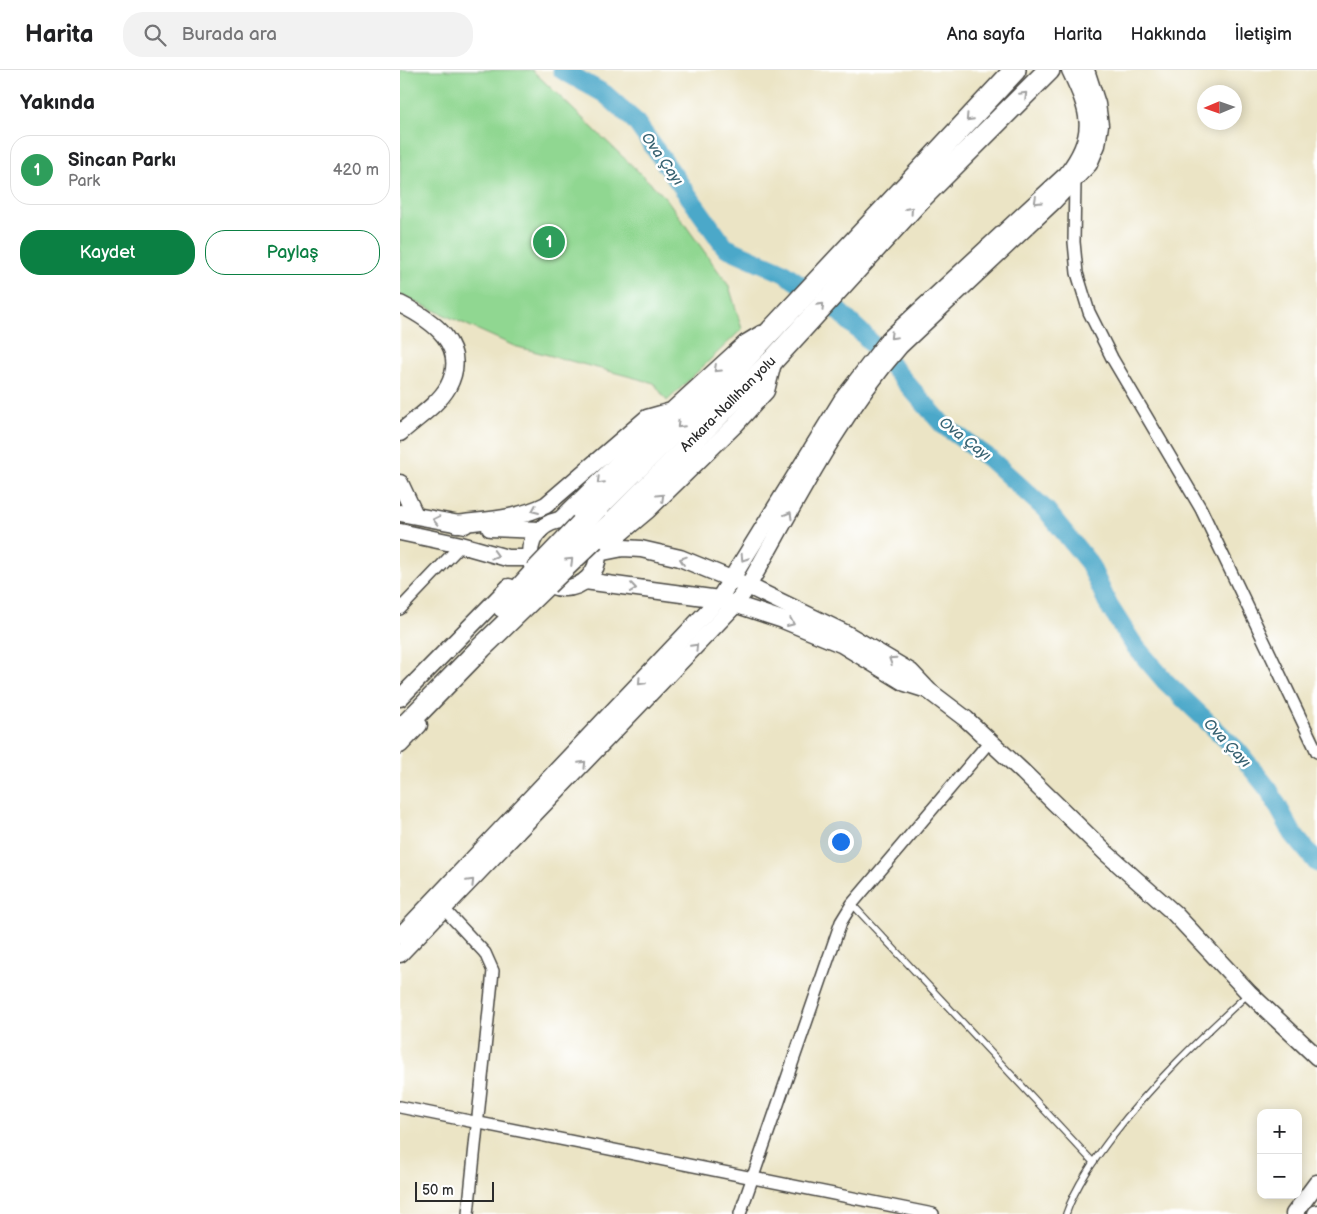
<!DOCTYPE html>
<html lang="tr">
<meta charset="utf-8">
<style>
:root{--surface:#fff;--page:#f2f2f2;--text:#202124;--muted:#757577;--line:#e0e0e0;--accent:#0b8043}
body{margin:0;font-family:"Balsamiq Sans",sans-serif;background:var(--page);color:var(--text)}
.controls{position:absolute;right:15px;bottom:15px;display:grid;overflow:hidden;border-radius:10px;box-shadow:0 2px 12px #0003}
.controls button{width:45px;height:45px;display:grid;place-items:center;padding:0;border:0;border-bottom:1px solid var(--line);background:var(--surface);color:var(--text);font:25px sans-serif}
.compass{position:absolute;left:797px;top:15px;width:45px;height:45px;border-radius:50%;background:var(--surface);box-shadow:0 2px 12px #0003;rotate:268deg}
.scale{position:absolute;left:15px;bottom:12px;width:79px;box-sizing:border-box;padding-left:5px;border:2px solid #2b2b2b;border-top:0;font-size:14px;line-height:18px;white-space:nowrap;color:#2b2b2b;-webkit-text-stroke:4px #fff;paint-order:stroke}
.you{position:absolute;left:440px;top:771px;width:18px;height:18px;margin:-12px;border:4px solid #fff;border-radius:50%;background:#1a73e8;box-shadow:0 0 0 8px #1a73e833}
.badge{display:grid;place-items:center;width:32px;height:32px;border-radius:50%;background:var(--accent);color:#fff;font-size:16px;font-weight:700}
.pin{position:absolute;translate:-50% -50%;border:2px solid #fff;box-shadow:0 1px 5px #0006}
.list{margin:0;padding:0;list-style:none}
h2{display:flex;justify-content:space-between;align-items:center;height:65px;margin:0;padding:0 20px;font-size:21px}
h2 small{font-size:16px;font-weight:400;color:var(--muted)}
.list li{display:grid;grid-template-columns:32px 1fr auto;gap:15px;align-items:center;box-sizing:border-box;height:70px;margin:0 10px 10px;padding:0 10px;border:1px solid var(--line);border-radius:20px}
.list b{display:block;font-size:19px;white-space:nowrap}
.list p{margin:0;font-size:16px;white-space:nowrap;color:var(--muted)}
.list em{font-size:16px;font-style:normal;color:var(--muted)}
.actions{display:flex;gap:10px;padding:15px 20px}
.actions a{flex:1;padding:11px 0;border:1px solid var(--accent);border-radius:20px;text-align:center;font-size:18px;color:var(--accent)}
.actions .main{background:var(--accent);color:#fff}
.icon{flex:none;width:28px;height:28px;fill:none;stroke:currentColor;stroke-width:2;stroke-linecap:round;stroke-linejoin:round}
.map{position:relative;flex:none;width:917px;height:1144px;overflow:hidden}
header{display:flex;align-items:center;gap:30px;box-sizing:border-box;height:70px;padding:0 25px;background:var(--surface);border-bottom:1px solid var(--line)}
header strong{font-size:24px}
nav{display:flex;gap:28px;margin-inline-start:auto;font-size:18px}
.search{width:350px;height:45px;background:var(--page);display:flex;align-items:center;gap:12px;box-sizing:border-box;padding:0 18px;border-radius:20px;color:var(--muted);font-size:19px}
main{display:flex}
aside{flex:1;background:var(--surface)}
.map>svg:first-child{display:block}
.green{fill:#90d791;stroke:#5e815e}
.lines{fill:none;stroke-linecap:round;stroke-linejoin:round}
.river{stroke:#4ba8c9;stroke-width:19}
.lane-casing{stroke:#484742;stroke-width:8}
.street-casing{stroke:#484742;stroke-width:14}
.secondary-casing{stroke:#484742;stroke-width:19}
.highway-casing{stroke:#484742;stroke-width:24}
.lane{stroke:#fff;stroke-width:5.5}
.street{stroke:#fff;stroke-width:11}
.secondary{stroke:#fff;stroke-width:16}
.highway{stroke:#fff;stroke-width:21}
.highway-bridge-casing{stroke:#484742;stroke-width:24;stroke-linecap:butt}
.highway-bridge{stroke:#fff;stroke-width:21}
.oneway{stroke:#a0a0a0}
.labels{text-anchor:middle;dominant-baseline:central;stroke-width:5;stroke-linejoin:round;paint-order:stroke}
.street-label{font-size:14px;fill:#2b2b2b;stroke:#fff}
.water-label{font-size:15px;font-style:italic;fill:#396372;stroke:#fff}
</style>
<header>
<strong>Harita</strong>
<div class="search"><svg class="icon" aria-label="search" viewBox="0 0 24 24"><circle cx="10" cy="10" r="6"/><path d="M15 15l6 6"/></svg>Burada ara</div>
<nav><a>Ana sayfa</a><a>Harita</a><a>Hakkında</a><a>İletişim</a></nav>
</header>
<main>
<aside>
<h2>Yakında<small></small></h2>
<ul class="list">
<li><span class="badge" style="background:#2e9e5b">1</span><div><b>Sincan Parkı</b><p>Park</p></div><em>420 m</em></li>
</ul>
<div class="actions"><a class="main">Kaydet</a><a>Paylaş</a></div>
</aside>
<div class="map">
<svg width="917" height="1144" viewBox="0 0 917 1144">
<rect width="100%" height="100%" fill="#fff"/>
<filter id="ink" filterUnits="userSpaceOnUse"><feTurbulence type="fractalNoise" baseFrequency=".02" numOctaves="2"/><feDisplacementMap in="SourceGraphic" scale="10" xChannelSelector="R" yChannelSelector="G"/><feConvolveMatrix kernelMatrix="1 2 1 2 8 2 1 2 1" color-interpolation-filters="sRGB"/></filter>
<filter id="wash" filterUnits="userSpaceOnUse"><feTurbulence type="fractalNoise" baseFrequency=".0096" numOctaves="4" result="noise"/><feDisplacementMap in="SourceGraphic" scale="20" xChannelSelector="R" yChannelSelector="G"/><feGaussianBlur stdDeviation="1.12" result="paint"/><feColorMatrix in="noise" values="0 0 0 0 0 0 0 0 0 0 0 0 0 0 0 0 0 1.4 0 .05"/><feComposite in="paint" operator="in"/></filter>
<g filter="url(#wash)">
<rect width="100%" height="100%" fill="#ebe4c5"/>
<!-- green -->
<path class="green" d="M0 0H132L266 128 329 216 342 259 267 331 254 313 114 276 0 225Z"/>
<g class="lines">
<!-- river -->
<path class="river" d="M162 0 205 24 235 51 325 177 384 203 436 239 466 267 543 355 589 388 647 441 689 493 709 536 734 575 766 612 837 680 869 720 893 764 917 793"/>
</g>
</g>
<g filter="url(#ink)">
<g class="lines">
<!-- lane casing -->
<g class="lane-casing">
<g id="lane">
<path d="M452 834 693 1092"/>
<path d="M666 1144C676 1115 695 1089 713 1065 753 1013 799 969 848 924"/>
</g>
</g>
<!-- street casing -->
<g class="street-casing">
<g id="street">
<path d="M675 111 674 172 677 203 689 242 712 288 801 439 917 682"/>
<path d="M0 539 61 475"/>
<path d="M44 839 85 883 93 901 68 1144"/>
<path d="M0 1037 533 1144"/>
<path d="M340 1144 441 852 452 834 590 671"/>
</g>
</g>
<!-- secondary casing -->
<g class="secondary-casing">
<g id="secondary">
<path d="M0 234C32 250 70 275 48 317 38 335 15 349 0 363"/>
<path d="M0 413 15 445"/>
<path d="M0 443 65 455"/>
<path d="M160 450 265 347 346 273 361 264"/>
<circle cx="164" cy="484" r="34"/>
<path d="M56 454C87 450 118 449 146 435L247 348 268 342"/>
<path d="M90 458 140 460"/>
<path d="M0 462 61 475 107 488H130"/>
<path d="M198 482 248 440 334 356 366 321 374 289"/>
<path d="M198 483 223 478 241 479 280 488 348 516 445 563 511 602 529 621 566 649 623 702 706 783 774 843 849 923 917 987"/>
<path d="M185 511 319 529 383 550 441 574 505 613 527 620"/>
<path d="M0 628 109 517"/>
<path d="M0 675 19 655"/>
<path d="M0 866 319 529 442 330 489 269 667 104C698 64 690 42 670 0"/>
<path d="M0 884 335 535 348 516C395 434 437 348 500 276L653 132 689 94 697 75 700 55 697 34 686 0"/>
<path d="M894 1144 917 1113"/>
<path d="M916 1144 917 1143"/>
</g>
</g>
<!-- highway casing -->
<g class="highway-casing">
<g id="highway">
<path d="M181 454 327 308 615 0"/>
<path d="M194 469 210 455 374 289 520 129 649 0"/>
<path d="M103 537 135 502"/>
<path d="M0 661 81 578 147 514"/>
</g>
</g>
<!-- lane -->
<use href="#lane" class="lane"/>
<!-- street -->
<use href="#street" class="street"/>
<!-- secondary -->
<use href="#secondary" class="secondary"/>
<!-- highway -->
<use href="#highway" class="highway"/>
<!-- highway-bridge casing -->
<g class="highway-bridge-casing">
<g id="highway-bridge">
<path d="M135 502 181 454"/>
<path d="M147 514 194 469"/>
</g>
</g>
<!-- highway-bridge -->
<use href="#highway-bridge" class="highway-bridge"/>
</g>
<!-- one-way arrows -->
<defs><path id="oneway-chevron" d="M-2-3.5L2.5 0L-2 3.5" fill="none" stroke-width="1.6" stroke-linecap="round" stroke-linejoin="round" transform="scale(1.25)"/></defs>
<g class="oneway">
<use href="#oneway-chevron" transform="translate(624 25) rotate(-45)"/>
<use href="#oneway-chevron" transform="translate(569 48) rotate(133)"/>
<use href="#oneway-chevron" transform="translate(637 131) rotate(137)"/>
<use href="#oneway-chevron" transform="translate(510 140) rotate(-48)"/>
<use href="#oneway-chevron" transform="translate(421 236) rotate(-47)"/>
<use href="#oneway-chevron" transform="translate(493 266) rotate(135)"/>
<use href="#oneway-chevron" transform="translate(317 299) rotate(137)"/>
<use href="#oneway-chevron" transform="translate(280 355) rotate(135)"/>
<use href="#oneway-chevron" transform="translate(200 411) rotate(135)"/>
<use href="#oneway-chevron" transform="translate(261 427) rotate(-44)"/>
<use href="#oneway-chevron" transform="translate(135 440) rotate(157)"/>
<use href="#oneway-chevron" transform="translate(389 445) rotate(-60)"/>
<use href="#oneway-chevron" transform="translate(36 450) rotate(-168)"/>
<use href="#oneway-chevron" transform="translate(95 485) rotate(16)"/>
<use href="#oneway-chevron" transform="translate(344 488) rotate(122)"/>
<use href="#oneway-chevron" transform="translate(283 490) rotate(-161)"/>
<use href="#oneway-chevron" transform="translate(170 491) rotate(-44)"/>
<use href="#oneway-chevron" transform="translate(233 518) rotate(8)"/>
<use href="#oneway-chevron" transform="translate(391 553) rotate(23)"/>
<use href="#oneway-chevron" transform="translate(295 577) rotate(-46)"/>
<use href="#oneway-chevron" transform="translate(492 590) rotate(-147)"/>
<use href="#oneway-chevron" transform="translate(241 612) rotate(133)"/>
<use href="#oneway-chevron" transform="translate(183 694) rotate(-46)"/>
<use href="#oneway-chevron" transform="translate(71 812) rotate(-46)"/>
</g>
</g>
<g class="labels">
<!-- street labels -->
<g class="street-label">
<text transform="translate(328 334) rotate(-45)">Ankara-Nallıhan yolu</text>
</g>
<!-- water labels -->
<g class="water-label">
<text transform="translate(262 89) rotate(55)">Ova Çayı</text>
<text transform="translate(565 369) rotate(38)">Ova Çayı</text>
<text transform="translate(827 673) rotate(47)">Ova Çayı</text>
</g>
</g>
</svg>
<div class="controls">
<button>+</button>
<button>−</button>
</div>
<svg class="compass" viewBox="-18 -18 36 36"><path d="M0-13l5 13h-10z" fill="#e53935"/><path d="M0 13l5-13h-10z" fill="#757577"/></svg>
<div class="scale">50 m</div>
<div class="you"></div>
<div class="pin badge" style="left:149px;top:172px;background:#2e9e5b">1</div>
</div>
</main>
